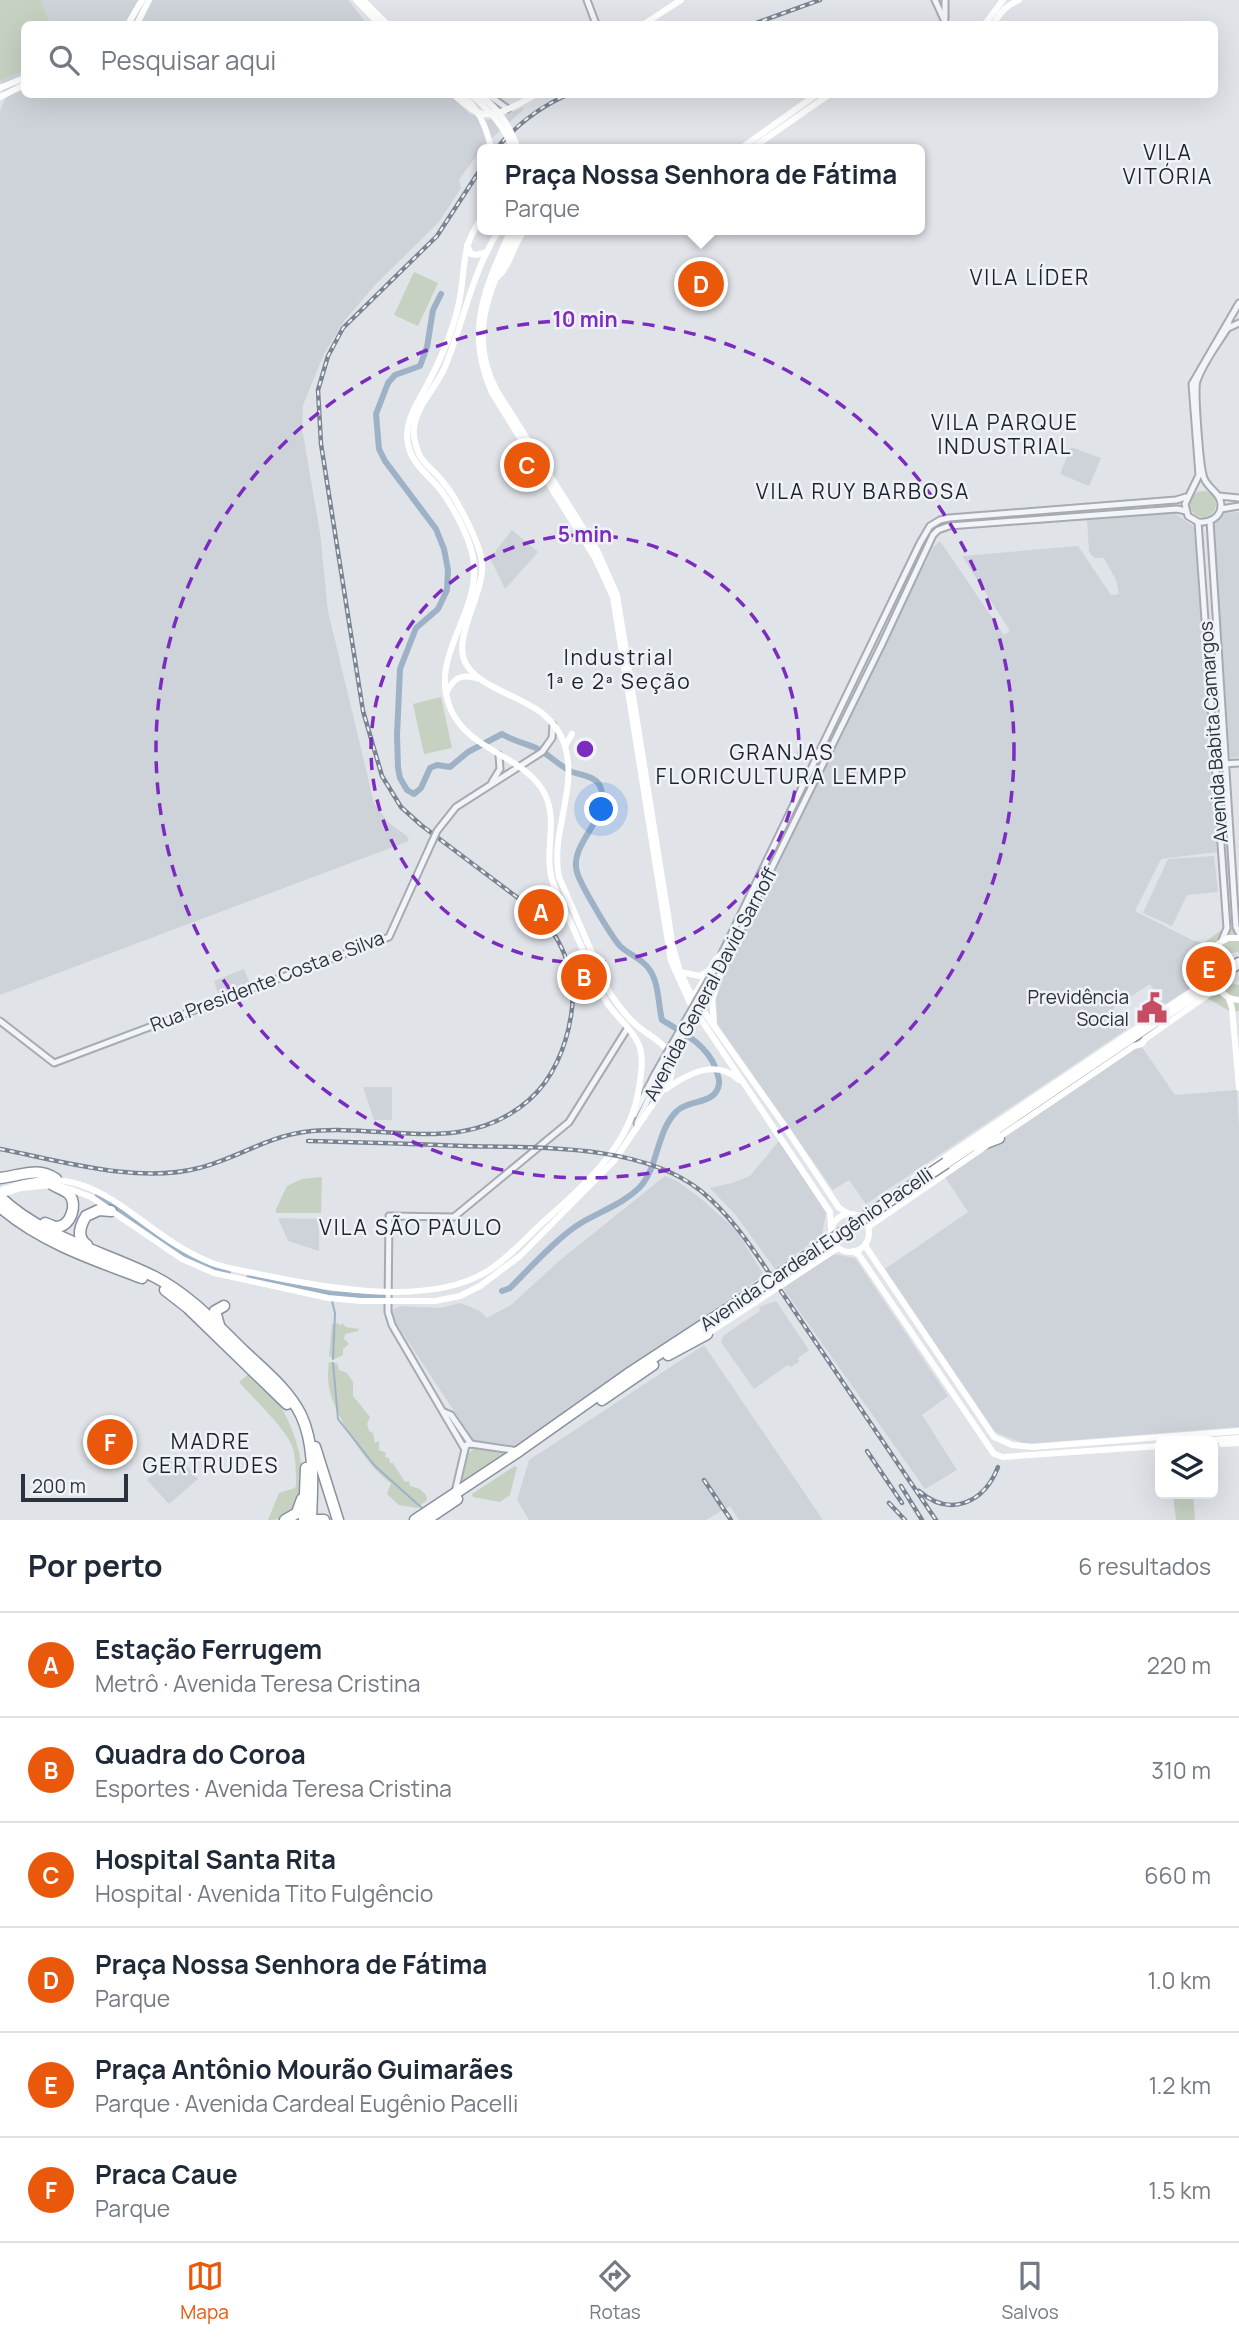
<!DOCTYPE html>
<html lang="pt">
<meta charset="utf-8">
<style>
:root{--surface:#fff;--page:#f2f2f3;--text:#1f2937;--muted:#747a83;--line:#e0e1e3;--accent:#ea580c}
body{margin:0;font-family:Manrope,sans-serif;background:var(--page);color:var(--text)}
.controls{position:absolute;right:21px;bottom:21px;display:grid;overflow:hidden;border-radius:10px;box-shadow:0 7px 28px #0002}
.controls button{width:63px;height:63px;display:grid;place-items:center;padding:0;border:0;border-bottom:2px solid var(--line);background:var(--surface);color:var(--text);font:35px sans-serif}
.scale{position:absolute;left:21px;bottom:18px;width:107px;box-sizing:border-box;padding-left:7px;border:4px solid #2a323e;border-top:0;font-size:19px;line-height:24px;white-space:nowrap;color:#2a323e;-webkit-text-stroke:5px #eff2f6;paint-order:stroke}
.you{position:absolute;left:602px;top:810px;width:24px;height:24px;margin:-18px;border:5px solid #fff;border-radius:50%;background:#1a73e8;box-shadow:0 0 0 10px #1a73e833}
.badge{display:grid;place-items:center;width:46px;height:46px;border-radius:50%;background:var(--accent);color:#fff;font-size:23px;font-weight:700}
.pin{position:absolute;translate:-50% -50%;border:4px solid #fff;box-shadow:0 2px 7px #0006}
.popup{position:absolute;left:477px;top:144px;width:448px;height:91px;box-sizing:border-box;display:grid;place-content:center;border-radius:10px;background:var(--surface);filter:drop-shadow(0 2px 5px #0005);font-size:23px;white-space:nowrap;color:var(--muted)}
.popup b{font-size:26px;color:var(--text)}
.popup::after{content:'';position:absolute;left:50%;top:100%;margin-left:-14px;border:14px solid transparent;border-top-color:var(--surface)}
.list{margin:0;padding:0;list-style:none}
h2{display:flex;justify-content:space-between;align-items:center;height:91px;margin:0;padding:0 28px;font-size:30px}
h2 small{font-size:23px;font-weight:400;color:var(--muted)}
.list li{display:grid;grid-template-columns:46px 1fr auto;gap:21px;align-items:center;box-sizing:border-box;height:105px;padding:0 28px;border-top:2px solid var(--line)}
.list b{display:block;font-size:26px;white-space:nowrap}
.list p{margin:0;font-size:23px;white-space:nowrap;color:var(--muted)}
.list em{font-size:23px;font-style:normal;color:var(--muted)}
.icon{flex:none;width:38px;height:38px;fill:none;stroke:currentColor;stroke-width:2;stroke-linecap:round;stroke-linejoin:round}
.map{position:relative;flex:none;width:1239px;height:1520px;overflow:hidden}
.search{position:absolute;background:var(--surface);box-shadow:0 7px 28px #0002;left:21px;right:21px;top:21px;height:77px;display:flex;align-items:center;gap:18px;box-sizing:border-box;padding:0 24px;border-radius:10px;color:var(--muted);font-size:26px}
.sheet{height:721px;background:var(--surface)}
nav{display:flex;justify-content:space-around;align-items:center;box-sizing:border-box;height:98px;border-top:2px solid var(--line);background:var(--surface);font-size:19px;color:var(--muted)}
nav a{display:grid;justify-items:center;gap:4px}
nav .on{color:var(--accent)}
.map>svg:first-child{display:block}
.built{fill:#ced3da}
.green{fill:#c6d1c2}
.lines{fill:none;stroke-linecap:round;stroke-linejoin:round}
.stream{stroke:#9db2c6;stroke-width:2}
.river{stroke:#9db2c6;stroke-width:6}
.motorway-tunnel{stroke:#bcc0c6;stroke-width:10;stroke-dasharray:10 5;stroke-linecap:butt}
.tertiary-casing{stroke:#a6aab2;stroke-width:9}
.motorway-casing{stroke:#88919e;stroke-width:13}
.tertiary{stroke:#f2f4f7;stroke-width:5}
.secondary{stroke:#fff;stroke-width:6}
.motorway{stroke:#fff;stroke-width:10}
.rail-casing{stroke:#7a8391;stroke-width:4.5}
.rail{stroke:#eff2f6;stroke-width:2;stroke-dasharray:5;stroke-linecap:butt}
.tertiary-bridge-casing{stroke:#a6aab2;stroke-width:9;stroke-linecap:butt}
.motorway-bridge-casing{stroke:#88919e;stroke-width:13;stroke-linecap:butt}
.tertiary-bridge{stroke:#f2f4f7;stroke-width:5}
.secondary-bridge{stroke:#fff;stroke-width:6}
.motorway-bridge{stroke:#fff;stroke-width:10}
.ring{fill:none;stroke:#7b2cbf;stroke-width:3.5;stroke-dasharray:12 9}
.labels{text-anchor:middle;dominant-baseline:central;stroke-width:5;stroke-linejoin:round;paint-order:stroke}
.street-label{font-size:19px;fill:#2a323e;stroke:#eff2f6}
.poi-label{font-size:19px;fill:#2a323e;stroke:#eff2f6;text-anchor:end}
.neighbourhood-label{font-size:21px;letter-spacing:2px;fill:#1c232f;stroke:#eff2f6}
.centre{fill:#7b2cbf;stroke:#eff2f6;stroke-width:3.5}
.ring-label{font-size:21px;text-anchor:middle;font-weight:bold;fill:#7b2cbf;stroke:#eff2f6;stroke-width:5;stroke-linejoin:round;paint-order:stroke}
</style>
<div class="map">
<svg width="1239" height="1520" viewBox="0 0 1239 1520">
<rect width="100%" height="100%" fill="#e0e3e8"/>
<!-- built -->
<g class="built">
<path d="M41 0H348L367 24H50Z"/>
<path d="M24 70V94H450L470 114 488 120 506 115 523 107 524 109 493 137 474 159 459 180 461 188 439 222 376 284 344 321 324 354 303 405 302 428 320 533 328 611 374 803 388 822 407 836 409 841 0 995V111L5 98 0 81Z"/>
<path d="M1071 447 1101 458 1089 486 1060 474Z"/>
<path d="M1239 512V757L1230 758 1211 524 1223 513Z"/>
<path d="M1175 513 1194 527 1217 852 1161 859 1135 911 1194 941 1188 955 1197 960 1199 982 1164 1005 1150 984 1113 1008 1127 1029 866 1204 849 1180 833 1190 717 1023 716 991 933 547 940 541 1004 635 1010 631 962 556 1078 546 1111 595 1119 594 1116 580 1104 558H1094L1089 552 1087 520Z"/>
<path d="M512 530 538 552 505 589 490 558Z"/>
<path d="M1214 856 1218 892 1187 895 1172 926 1143 913 1168 859Z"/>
<path d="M244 969 250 984 219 996 214 981Z"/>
<path d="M1137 1047H1142L1175 1095 1237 1090 1239 1127V1427L1025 1444 995 1432 885 1269 968 1212 945 1177Z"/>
<path d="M363 1087H392V1120H374Z"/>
<path d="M779 1141 826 1213 822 1235 775 1269 735 1214 710 1188 732 1183 750 1176Z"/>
<path d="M665 1176 677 1181 699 1197 735 1229 764 1275 516 1446 473 1440 394 1320 392 1310 401 1306 441 1308 460 1303 480 1311 487 1318 511 1305 559 1261Z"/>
<path d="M278 1218 319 1219V1251L288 1241Z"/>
<path d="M832 1254 855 1258 948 1396 922 1415 957 1470 925 1489 783 1288Z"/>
<path d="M776 1301 809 1350 798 1358 799 1362 791 1367 788 1365 754 1389 721 1342 724 1335 760 1311 759 1307Z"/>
<path d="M704 1345 823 1520H739L730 1506 706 1520H529L517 1500 529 1460Z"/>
<path d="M176 1453 198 1479 169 1504 147 1480Z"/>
</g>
<!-- green -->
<g class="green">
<path d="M0 0H41L50 24H24V70L0 81Z"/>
<path d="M414 272 438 283 418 326 394 315Z"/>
<circle cx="1203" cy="504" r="13"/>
<path d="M441 697 452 748 424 754 413 704Z"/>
<path d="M1224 928H1239V952C1219 953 1216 966 1224 982L1239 985V1011L1231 1012 1207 998 1214 992 1207 982H1199L1197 960 1188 955 1194 941 1204 943Z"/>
<path d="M322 1177 321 1213H276V1209L287 1186 302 1179Z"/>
<path d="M338 1323 340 1326 342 1323 346 1327 359 1329 358 1331 345 1334 344 1339 349 1344 343 1349V1355L335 1359 329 1356 332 1324Z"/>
<path d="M329 1362 337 1363 339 1370 347 1373 353 1382V1396L370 1417 367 1424 369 1431 373 1433 375 1443 379 1441V1450L386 1453 385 1457 389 1458 390 1463H393L405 1482 409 1481 410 1486 420 1489 426 1495 427 1500 417 1508 399 1505 387 1494 391 1483C369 1468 342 1426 333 1401 328 1389 327 1375 329 1362Z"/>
<path d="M249 1374C259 1385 274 1396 282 1409 300 1438 323 1520 268 1520L279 1493 295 1488 296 1485C296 1472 296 1458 292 1446 285 1428 253 1398 239 1382Z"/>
<path d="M475 1448 507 1452 460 1485 466 1455Z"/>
<path d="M515 1466 517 1467 510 1495 500 1502 473 1497 472 1494Z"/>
<path d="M1173 1494H1193L1195 1520H1176Z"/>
</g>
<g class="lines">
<!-- stream -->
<g class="stream">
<path d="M332 1301 335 1313 333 1359"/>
<path d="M333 1363 338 1419 375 1466 423 1509"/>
</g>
<!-- river -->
<g class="river">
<path d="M441 294 433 310 427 347 420 366 395 375 388 383 376 414 379 449 385 461 436 529 444 549 448 570 447 590 438 609 416 628 400 669 397 735 398 768 400 778 407 790 414 794 421 788 430 768 437 765 450 767 468 752 502 734C513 741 525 743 536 748 549 754 559 766 572 772 581 775 595 776 600 786 614 816 568 843 577 872 580 884 611 936 620 946 629 955 642 958 649 969 659 982 658 1004 662 1020 684 1033 707 1045 716 1069 717 1074 720 1079 719 1084 716 1105 689 1099 677 1111 656 1131 659 1166 640 1187 623 1204 601 1211 581 1223 559 1236 529 1269 510 1288L502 1291"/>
<path d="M98 1196C139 1224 179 1262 228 1273"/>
<path d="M249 1278 330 1294 382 1297"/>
</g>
<!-- motorway-tunnel -->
<path class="motorway-tunnel" d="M1207 992 1225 978"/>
<!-- tertiary casing -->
<g class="tertiary-casing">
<g id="tertiary">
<path d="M587 0 596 24"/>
<path d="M935 0 946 24"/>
<path d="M945 18V0"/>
<path d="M487 94 508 109"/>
<path d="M1229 321 1227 329C1217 345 1203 363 1197 381 1194 390 1200 469 1204 478 1208 489 1221 493 1221 505 1221 518 1209 523 1198 522L1188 516 1185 504 1199 475 1192 384 1239 303"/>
<path d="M1226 329 1239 323"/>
<path d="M1219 496 1239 498"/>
<path d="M1221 509 1239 506"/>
<path d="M1210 521 1236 927 1239 933"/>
<path d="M1198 522 1227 928 1222 940"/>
<path d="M1223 764 1239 763"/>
<path d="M492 782 500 769 499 755"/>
<path d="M437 831 456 807 542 752 552 738 553 725"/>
<path d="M722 969 882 644 933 535 938 530 949 526 1177 509 1186 511"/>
<path d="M711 976 920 543 930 526 940 520 949 518 1176 500 1186 497"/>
<path d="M0 1021 54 1063 389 937 432 842"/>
<path d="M634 1115 655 1074"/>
<path d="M637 1123 659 1076"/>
<path d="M444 1412 451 1415 471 1444"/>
<path d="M464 1448 392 1325 388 1312 389 1216 454 1217 569 1122 627 1029"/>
<path d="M455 1492 466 1445 471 1444 519 1451"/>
</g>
</g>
<!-- motorway casing -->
<g class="motorway-casing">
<g id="motorway">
<path d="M1222 974 1239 963"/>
<path d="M978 1146 999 1138"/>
<path d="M946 1163 1205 988"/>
<path d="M0 1178C20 1176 38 1166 56 1179"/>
<path d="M0 1197C43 1238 103 1251 155 1277 190 1295 217 1325 245 1352 265 1371 289 1390 301 1415 316 1447 312 1486 311 1520"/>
<path d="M0 1207C40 1242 94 1260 142 1278"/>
<path d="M45 1223C45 1223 55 1227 56 1227 71 1227 78 1204 69 1194 65 1190 58 1188 53 1185"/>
<path d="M87 1245C76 1238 80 1226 86 1216L99 1210 111 1211"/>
<path d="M165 1290 188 1308 287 1404"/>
<path d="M219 1325 215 1311 224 1306"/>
<path d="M668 1355 707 1334"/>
<path d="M602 1400 653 1365"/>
<path d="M315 1447 338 1520"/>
<path d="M304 1519 306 1468"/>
<path d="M285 1520 297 1513 302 1499"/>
<path d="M317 1520H324"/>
<path d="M415 1520 519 1451 628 1374 729 1308"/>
<path d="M426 1520 457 1499"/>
</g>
</g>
<!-- tertiary -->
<use href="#tertiary" class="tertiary"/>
<!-- secondary -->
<g class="secondary">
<path d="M356 0 379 24"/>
<path d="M363 0 387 24"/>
<path d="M945 23 947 24"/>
<path d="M128 24 142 0"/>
<path d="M137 24 149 0"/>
<path d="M644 24 681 0"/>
<path d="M985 24 1003 0"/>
<path d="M994 24C1000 12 1006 6 1019 0"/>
<path d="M0 88 24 78"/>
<path d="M453 94C460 100 468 108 477 112 494 121 521 102 537 94"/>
<path d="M0 97 24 85"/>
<path d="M740 149 817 94"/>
<path d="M751 149 830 94"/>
<path d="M511 230C485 288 464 331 492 393L595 558 613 597 671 961 690 1003 830 1212 831 1227"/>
<path d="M517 230C493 284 465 332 497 391L597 550 617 595 673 947 680 972 690 992 784 1125 839 1208 849 1214"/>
<path d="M467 245 471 254 476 255 487 252"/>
<path d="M497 278C513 262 512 245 525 230"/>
<path d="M446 693C454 677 462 673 479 679"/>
<path d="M565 746 572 734"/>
<path d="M680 972 700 976 708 971"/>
<path d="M1229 999 1232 1008 1239 1088"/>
<path d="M692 1000 715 960 723 952"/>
<path d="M714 1022 712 1000 723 967"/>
<path d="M666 1089C687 1074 716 1058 739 1080"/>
<path d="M998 1138 1134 1046 1142 1044 1145 1039 1215 990 1219 985"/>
<path d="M914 1178 1204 983 1211 972 1218 944 1228 938H1239"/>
<path d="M64 1187 91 1197 182 1259 214 1273 328 1298 361 1301H435L460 1296 480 1286 520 1256 614 1161 670 1079C680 1045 653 1041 634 1023 624 1014 617 1003 609 992L559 877C550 833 578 789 565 746 550 695 486 698 466 664 451 638 485 595 482 562 480 543 456 497 443 482 436 472 424 465 419 454 415 445 412 432 415 423 419 403 437 386 445 367 464 321 472 272 499 230"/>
<path d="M0 1191C97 1150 132 1232 212 1263 228 1269 246 1271 263 1275 326 1288 428 1307 486 1272 506 1260 522 1242 539 1226 581 1187 630 1149 639 1088 641 1075 644 1058 639 1045 633 1029 616 1017 607 1003 596 983 588 960 578 939 570 920 560 902 553 883 542 851 561 819 542 789 519 754 470 751 451 710 428 658 477 618 474 567 474 544 453 506 439 488 430 477 417 468 411 454 402 433 410 415 421 396 439 364 456 328 461 291 466 257 462 247 482 217"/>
<path d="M0 1195 21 1188 53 1185"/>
<circle cx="850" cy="1233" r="19"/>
<path d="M868 1227 986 1146"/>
<path d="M866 1243V1247L994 1437 1012 1445 1033 1447 1239 1431"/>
<path d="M853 1251 859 1255 994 1454 1003 1457 1160 1446"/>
<path d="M707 1334 838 1248"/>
<path d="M1203 1441 1239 1438"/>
<path d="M1222 1444 1239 1443"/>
</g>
<!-- motorway -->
<use href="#motorway" class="motorway"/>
<!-- rail casing -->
<g class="rail-casing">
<g id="rail">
<path d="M753 24 820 0"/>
<path d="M496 149C517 124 539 107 569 94"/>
<path d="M308 1141C360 1142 411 1144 463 1146 536 1148 641 1143 701 1191 729 1214 749 1243 769 1273"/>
<path d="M0 1149C62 1161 137 1184 199 1168 235 1159 267 1137 304 1132 382 1122 463 1158 529 1100 553 1079 566 1047 571 1016 578 975 562 934 530 907L421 825 401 807 382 776 363 711 321 444 318 390 328 356 343 328 437 236 482 167"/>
<path d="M781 1291 936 1520"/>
<path d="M867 1451 902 1503"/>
<path d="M704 1480 731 1520"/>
<path d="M901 1486 922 1520"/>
<path d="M919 1491C950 1518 984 1503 998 1467"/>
<path d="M889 1503 905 1520"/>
</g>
</g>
<!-- rail -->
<use href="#rail" class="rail"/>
<!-- tertiary-bridge casing -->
<g class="tertiary-bridge-casing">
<g id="tertiary-bridge">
<path d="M432 842 437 831"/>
<path d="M655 1074 711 976"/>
<path d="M659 1076 717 979"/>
</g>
</g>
<!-- motorway-bridge casing -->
<g class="motorway-bridge-casing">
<path id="motorway-bridge" d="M729 1308 946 1163"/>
</g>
<!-- tertiary-bridge -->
<use href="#tertiary-bridge" class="tertiary-bridge"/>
<!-- secondary-bridge -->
<g class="secondary-bridge">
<path d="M461 94C479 108 487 128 491 149"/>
<path d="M470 94C489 109 504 126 513 149"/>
<path d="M479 94C498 108 511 128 518 149"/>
<path d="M1214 962C1217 980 1217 999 1239 1000"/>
</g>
<!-- motorway-bridge -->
<use href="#motorway-bridge" class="motorway-bridge"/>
</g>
<!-- distance rings -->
<g class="ring">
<circle cx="585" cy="749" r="214"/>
<circle cx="585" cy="749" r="429"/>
</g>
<!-- icons -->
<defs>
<g id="civic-bare" transform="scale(2.415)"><path d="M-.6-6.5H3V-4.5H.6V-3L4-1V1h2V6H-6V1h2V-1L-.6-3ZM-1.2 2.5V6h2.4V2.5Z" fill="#c64c62" stroke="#eff2f6" stroke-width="2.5" paint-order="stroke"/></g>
</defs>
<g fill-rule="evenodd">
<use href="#civic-bare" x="1152" y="1008"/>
</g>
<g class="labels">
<!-- street labels -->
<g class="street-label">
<text transform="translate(1213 732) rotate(-94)">Avenida Babita Camargos</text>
<text transform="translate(267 981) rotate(-21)">Rua Presidente Costa e Silva</text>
<text transform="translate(710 984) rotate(-62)">Avenida General David Sarnoff</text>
<text transform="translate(816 1249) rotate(-34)">Avenida Cardeal Eugênio Pacelli</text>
</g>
<!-- poi labels -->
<g class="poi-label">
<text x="1129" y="997">Previdência<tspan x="1129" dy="22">Social</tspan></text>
</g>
<!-- neighbourhood labels -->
<g class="neighbourhood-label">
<text x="1168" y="152">VILA<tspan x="1168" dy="24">VITÓRIA</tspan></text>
<text x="1030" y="277">VILA LÍDER</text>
<text x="1005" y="422">VILA PARQUE<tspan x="1005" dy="24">INDUSTRIAL</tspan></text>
<text x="863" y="491">VILA RUY BARBOSA</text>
<text x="619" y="657">Industrial<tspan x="619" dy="24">1ª e 2ª Seção</tspan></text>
<text x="782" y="752">GRANJAS<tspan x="782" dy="24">FLORICULTURA LEMPP</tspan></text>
<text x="411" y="1227">VILA SÃO PAULO</text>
<text x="211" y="1441">MADRE<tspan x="211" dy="24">GERTRUDES</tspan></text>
</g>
</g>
<circle cx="585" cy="749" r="10" class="centre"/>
<g class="ring-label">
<text x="585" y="327">10 min</text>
<text x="585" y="542">5 min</text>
</g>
</svg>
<div class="controls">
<button><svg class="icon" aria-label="layers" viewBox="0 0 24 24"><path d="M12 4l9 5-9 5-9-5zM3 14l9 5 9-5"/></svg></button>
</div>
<div class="scale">200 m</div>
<div class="you"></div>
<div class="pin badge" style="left:541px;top:912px">A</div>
<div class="pin badge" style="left:584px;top:977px">B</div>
<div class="pin badge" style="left:527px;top:465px">C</div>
<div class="pin badge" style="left:701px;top:284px">D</div>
<div class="popup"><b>Praça Nossa Senhora de Fátima</b>Parque</div>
<div class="pin badge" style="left:1209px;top:969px">E</div>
<div class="pin badge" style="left:110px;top:1442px">F</div>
<div class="search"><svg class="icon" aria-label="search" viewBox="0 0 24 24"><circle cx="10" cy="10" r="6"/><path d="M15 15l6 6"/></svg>Pesquisar aqui</div>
</div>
<section class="sheet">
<h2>Por perto<small>6 resultados</small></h2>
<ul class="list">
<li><span class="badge">A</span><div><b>Estação Ferrugem</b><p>Metrô · Avenida Teresa Cristina</p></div><em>220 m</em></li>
<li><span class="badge">B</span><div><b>Quadra do Coroa</b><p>Esportes · Avenida Teresa Cristina</p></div><em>310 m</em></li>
<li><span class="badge">C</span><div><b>Hospital Santa Rita</b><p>Hospital · Avenida Tito Fulgêncio</p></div><em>660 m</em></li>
<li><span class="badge">D</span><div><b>Praça Nossa Senhora de Fátima</b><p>Parque</p></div><em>1.0 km</em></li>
<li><span class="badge">E</span><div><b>Praça Antônio Mourão Guimarães</b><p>Parque · Avenida Cardeal Eugênio Pacelli</p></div><em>1.2 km</em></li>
<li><span class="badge">F</span><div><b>Praca Caue</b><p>Parque</p></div><em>1.5 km</em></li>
</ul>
</section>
<nav>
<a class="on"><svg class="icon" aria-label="map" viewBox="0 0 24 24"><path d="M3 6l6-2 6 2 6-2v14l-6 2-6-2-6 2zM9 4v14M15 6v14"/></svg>Mapa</a>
<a><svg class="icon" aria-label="directions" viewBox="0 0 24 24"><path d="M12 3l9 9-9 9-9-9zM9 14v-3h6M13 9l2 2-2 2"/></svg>Rotas</a>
<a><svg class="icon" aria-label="saved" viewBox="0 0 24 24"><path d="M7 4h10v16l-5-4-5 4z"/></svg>Salvos</a>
</nav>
